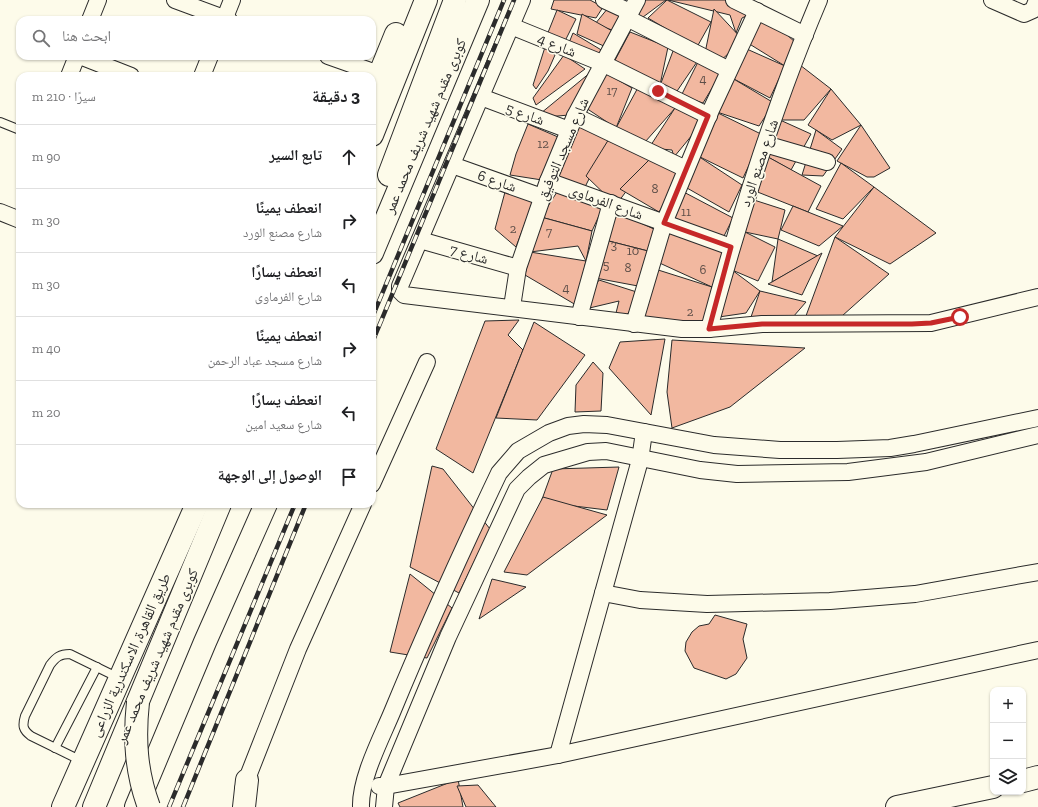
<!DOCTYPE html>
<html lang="ar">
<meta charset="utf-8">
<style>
:root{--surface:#fff;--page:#f2f2f2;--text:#202124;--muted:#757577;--line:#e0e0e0}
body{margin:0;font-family:"Zilla Slab","Noto Naskh Arabic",serif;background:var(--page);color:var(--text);direction:rtl}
.controls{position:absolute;right:12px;bottom:12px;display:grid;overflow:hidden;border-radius:8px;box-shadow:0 1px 3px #0004}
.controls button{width:36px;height:36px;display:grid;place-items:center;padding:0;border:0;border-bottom:1px solid var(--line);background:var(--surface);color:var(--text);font:20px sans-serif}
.stop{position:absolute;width:12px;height:12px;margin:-9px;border:3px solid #c62828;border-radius:50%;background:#fff}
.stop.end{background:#c62828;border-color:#fff;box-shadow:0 1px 4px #0008}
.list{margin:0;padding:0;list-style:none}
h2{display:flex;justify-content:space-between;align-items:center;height:52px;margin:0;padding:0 16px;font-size:17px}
h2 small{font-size:13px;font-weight:400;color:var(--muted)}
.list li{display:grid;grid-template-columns:26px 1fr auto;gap:12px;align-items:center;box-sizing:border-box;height:64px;padding:0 16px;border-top:1px solid var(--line)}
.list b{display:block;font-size:15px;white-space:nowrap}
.list p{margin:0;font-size:13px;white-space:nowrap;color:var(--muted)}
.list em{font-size:13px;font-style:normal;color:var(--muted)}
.icon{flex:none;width:22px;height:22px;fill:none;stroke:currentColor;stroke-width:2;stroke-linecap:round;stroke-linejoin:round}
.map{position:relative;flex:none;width:1038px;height:807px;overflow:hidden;direction:ltr}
.search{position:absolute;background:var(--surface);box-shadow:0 1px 3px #0004;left:16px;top:16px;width:360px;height:44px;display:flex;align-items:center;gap:10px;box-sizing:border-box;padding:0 14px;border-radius:12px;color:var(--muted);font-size:15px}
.panel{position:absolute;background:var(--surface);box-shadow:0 1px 3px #0004;left:16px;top:72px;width:360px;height:436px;border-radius:12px;direction:rtl}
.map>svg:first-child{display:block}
.building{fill:#f2b8a0;stroke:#2b2b2b}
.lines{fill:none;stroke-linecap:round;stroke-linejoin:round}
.lane-casing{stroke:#2b2b2b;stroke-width:10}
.street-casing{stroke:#2b2b2b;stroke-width:18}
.secondary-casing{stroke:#2b2b2b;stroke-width:24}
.highway-casing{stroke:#2b2b2b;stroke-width:24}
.lane{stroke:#fdfbea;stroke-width:8}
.street{stroke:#fdfbea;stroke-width:16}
.secondary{stroke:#fdfbea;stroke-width:22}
.highway{stroke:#fdfbea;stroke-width:22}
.rail-casing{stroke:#2b2b2b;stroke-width:4.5}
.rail{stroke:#fdfbea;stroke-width:3;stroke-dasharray:9;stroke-linecap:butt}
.highway-bridge-casing{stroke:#2b2b2b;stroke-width:24;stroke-linecap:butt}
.highway-bridge{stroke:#fdfbea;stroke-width:22}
.route{stroke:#c62828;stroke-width:5}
.labels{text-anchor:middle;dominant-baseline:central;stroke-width:3;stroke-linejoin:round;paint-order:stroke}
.number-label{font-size:13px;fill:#5d4e48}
.street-label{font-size:15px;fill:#2b2b2b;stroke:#fdfbea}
</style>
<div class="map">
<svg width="1038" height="807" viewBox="0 0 1038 807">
<rect width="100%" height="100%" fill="#fdfbea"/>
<!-- building -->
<g class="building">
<path d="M554 0H590L603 7 596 18 551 9Z"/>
<path d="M640 0H666L639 20 630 12Z"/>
<path d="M667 0 711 22 697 47 648 18Z"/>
<path d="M668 0H750L757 11 742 18 736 33 730 15Z"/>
<path d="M608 8 623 15 612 30 595 24Z"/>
<path d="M714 9 743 40 717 64 705 53Z"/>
<path d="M557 10 576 19 564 43 545 40Z"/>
<path d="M582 14 614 32 606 47 577 34Z"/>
<path d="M763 14 795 42 785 66 743 40Z"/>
<path d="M630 32 668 47 660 85 613 64Z"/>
<path d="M573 33 603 51 593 66 564 55Z"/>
<path d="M676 43 701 56 675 94 658 91Z"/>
<path d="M740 46 785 66 770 98 732 78Z"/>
<path d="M545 47 555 55 548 71 536 89 533 85Z"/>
<path d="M564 55 585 69 536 105 533 98Z"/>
<path d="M701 56 720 75 703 103 681 96Z"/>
<path d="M800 65 831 89 804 120H774Z"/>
<path d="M591 72 569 115 535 118Z"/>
<path d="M606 73 632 88 616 128 586 108Z"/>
<path d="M732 78 774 103 759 126 711 110Z"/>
<path d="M641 82 677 106 645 142 616 128Z"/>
<path d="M831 89 861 125 832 140 808 125Z"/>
<path d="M675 108 707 117 674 157 672 150 649 148Z"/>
<path d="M718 113 763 135 743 178 698 156Z"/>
<path d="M581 119 609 139 584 189 548 181Z"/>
<path d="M780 120 811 134 791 170 768 157Z"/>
<path d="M528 124 558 137 542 180 510 175 516 154Z"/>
<path d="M861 125 890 168 874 177H867L837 161Z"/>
<path d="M816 130 842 149 823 176 802 175Z"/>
<path d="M612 134 651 158 616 205 586 176Z"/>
<path d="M698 156 742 185 729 212 680 184Z"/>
<path d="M768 157 821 186 808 212 755 191Z"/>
<path d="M651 158 684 174 659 212 620 189Z"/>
<path d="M841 163 874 187 843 219 816 209Z"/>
<path d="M874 187 936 233 890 264 835 237Z"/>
<path d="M678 189 733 218 723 238 671 225Z"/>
<path d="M505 192 533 202 516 247 495 229Z"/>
<path d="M557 192 603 207 592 231 541 217Z"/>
<path d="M754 200 785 210 778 239 745 232Z"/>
<path d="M793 206 843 226 819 246 781 230Z"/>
<path d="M619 213 656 230 648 251 601 239Z"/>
<path d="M541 217 592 231 586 261 578 246 530 252Z"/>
<path d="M664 223 729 255 712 287 653 260Z"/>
<path d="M745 232 775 247 758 281 732 270Z"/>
<path d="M835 237 889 274 842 316 803 324Z"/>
<path d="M601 239 648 251 638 286 590 277Z"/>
<path d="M778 239 818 256 772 282Z"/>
<path d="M530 252 586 261 576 305 525 275Z"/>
<path d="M822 253 802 295 768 284 772 282Z"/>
<path d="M655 269 712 287 705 324 640 319Z"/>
<path d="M732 270 760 291 746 313 712 318Z"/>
<path d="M599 280 643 294 625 317 616 313 619 301 581 310Z"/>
<path d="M760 291 806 302 793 317H751Z"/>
<path d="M519 320 508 335 523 350 473 473 436 449 485 321Z"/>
<path d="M534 322 585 355 537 420 496 418Z"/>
<path d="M665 339 651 415 609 368 620 342Z"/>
<path d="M672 340 805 348 730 407 672 428 667 392Z"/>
<path d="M593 362 603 373 601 411 575 412 576 385Z"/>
<path d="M432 466 443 469 490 529 459 593 410 567Z"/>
<path d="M619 467 607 510 541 502 553 469Z"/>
<path d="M543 497 607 515 527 575 504 572Z"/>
<path d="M410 574 452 608 427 658 390 652Z"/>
<path d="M492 579 526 587 479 619Z"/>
<path d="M715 615 747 624 743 639 747 658 736 674 726 679 694 668 685 651 686 642 692 632 699 626 709 624Z"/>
<path d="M458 779 463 807H400L398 803Z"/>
<path d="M478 785 496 807H466L457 786Z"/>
</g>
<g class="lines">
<!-- lane casing -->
<g class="lane-casing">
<g id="lane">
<path d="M0 122 20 130"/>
<path d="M55 748 97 667"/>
<path d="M82 761 31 736C23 730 22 726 25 716L50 665C56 657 60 654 70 654L119 678"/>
</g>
</g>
<!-- street casing -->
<g class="street-casing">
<g id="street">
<path d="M175 0 229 20"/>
<path d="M522 0 400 286V291L404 295 682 329H709L762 324 931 323 1038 297"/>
<path d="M604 0 630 12"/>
<path d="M734 0 805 35"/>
<path d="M992 0 1024 14 1033 10 1037 0"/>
<path d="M627 18 729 70"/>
<path d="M90 20 98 0"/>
<path d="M224 20 232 0"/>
<path d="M511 26 602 63 709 116"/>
<path d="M80 56 131 76"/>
<path d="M328 56 379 74"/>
<path d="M69 76 77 56"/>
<path d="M202 76 210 56"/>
<path d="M481 97 569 130"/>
<path d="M575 116 686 169"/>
<path d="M765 144 827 162"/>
<path d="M452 165 542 197"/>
<path d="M548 181 731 247"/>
<path d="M0 212 20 220"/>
<path d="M420 240 518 268"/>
<path d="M512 307 518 268 548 181 575 116 637 0"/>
<path d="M579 317 611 203"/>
<path d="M634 324 664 223 711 110 757 11"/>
<path d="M709 329C739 218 774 106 819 0"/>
<path d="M372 484 427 362"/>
<path d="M603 593 640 600 707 604 830 601 915 594 1038 572"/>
<path d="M558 755 640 460 644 432"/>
<path d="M379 786H386L558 755 1038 650"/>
<path d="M243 789 298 649 363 504"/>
<path d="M361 807C360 778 382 737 393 710 426 630 462 551 499 473L518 451 549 433 568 426 584 424 607 425 714 445 780 450H837L890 448 914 444 1038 418"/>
<path d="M384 807 386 786 391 774 448 637 517 489 529 477 544 465 588 452 606 451 700 470 737 474 848 472 926 462 1038 435"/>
</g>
</g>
<!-- secondary casing -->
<g class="secondary-casing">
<g id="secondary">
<path d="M1023 781 1038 777"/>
<path d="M244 807 247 780"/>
<path d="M897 807 993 787"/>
</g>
</g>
<!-- highway casing -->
<g class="highway-casing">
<g id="highway">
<path d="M372 93 396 34"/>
<path d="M372 135 426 0"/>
<path d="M389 175 455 0"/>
<path d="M372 253 478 0"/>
<path d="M63 807 197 504"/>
<path d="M94 807 220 504"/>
<path d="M136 807 205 642 266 504"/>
</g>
</g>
<!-- lane -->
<use href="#lane" class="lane"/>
<!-- street -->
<use href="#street" class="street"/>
<!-- secondary -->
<use href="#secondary" class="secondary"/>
<!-- highway -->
<use href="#highway" class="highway"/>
<!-- rail casing -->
<g class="rail-casing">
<g id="rail">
<path d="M372 318 504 0"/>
<path d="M372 343 514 0"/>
<path d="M169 807 295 504"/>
<path d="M183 807 306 504"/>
</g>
</g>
<!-- rail -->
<use href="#rail" class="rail"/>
<!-- highway-bridge casing -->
<g class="highway-bridge-casing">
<path id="highway-bridge" d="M138 702C134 739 136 772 149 807"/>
</g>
<!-- highway-bridge -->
<use href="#highway-bridge" class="highway-bridge"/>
</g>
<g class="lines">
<!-- route -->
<path class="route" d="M658 91 708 116 664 223 731 247 709 329 762 324H912L931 323 960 317"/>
</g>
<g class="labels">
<!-- number labels -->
<g class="number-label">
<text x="703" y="78">4</text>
<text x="612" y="90">17</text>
<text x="543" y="143">12</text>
<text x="655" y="188">8</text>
<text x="686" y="211">11</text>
<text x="513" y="228">2</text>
<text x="549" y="231">7</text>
<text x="614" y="244">3</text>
<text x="633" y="250">10</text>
<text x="606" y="264">5</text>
<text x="628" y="267">8</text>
<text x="703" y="269">6</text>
<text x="566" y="287">4</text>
<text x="690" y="311">2</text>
</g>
<!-- street labels -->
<g class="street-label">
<text transform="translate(557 45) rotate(22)">شارع 4</text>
<text transform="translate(525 114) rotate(20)">شارع 5</text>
<text transform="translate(425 126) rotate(-67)">كوبرى مقدم شهيد شريف محمد عمر</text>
<text transform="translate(563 149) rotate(-67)">شارع مسجد التوفيق</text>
<text transform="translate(759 163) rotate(-71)">شارع مصنع الورد</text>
<text transform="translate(497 181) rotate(19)">شارع 6</text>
<text transform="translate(606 202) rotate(20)">شارع الفرماوى</text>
<text transform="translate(469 254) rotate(16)">شارع 7</text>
<text transform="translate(130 655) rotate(-66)">طريق القاهرة, الاسكندرية الزراعى</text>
<text transform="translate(157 656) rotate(-67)">كوبرى مقدم شهيد شريف محمد عمر</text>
</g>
</g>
</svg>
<div class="controls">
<button>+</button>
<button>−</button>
<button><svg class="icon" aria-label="layers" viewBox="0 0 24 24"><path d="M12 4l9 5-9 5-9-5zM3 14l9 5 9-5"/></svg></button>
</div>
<div class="stop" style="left:960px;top:317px"></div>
<div class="stop end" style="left:658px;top:91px"></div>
<div class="search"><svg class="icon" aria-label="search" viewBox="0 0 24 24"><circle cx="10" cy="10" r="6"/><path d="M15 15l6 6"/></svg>ابحث هنا</div>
<section class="panel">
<h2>3 دقيقة<small>سيرًا · 210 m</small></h2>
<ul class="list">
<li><svg class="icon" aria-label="ahead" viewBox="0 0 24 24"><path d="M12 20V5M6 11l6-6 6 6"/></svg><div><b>تابع السير</b></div><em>90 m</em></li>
<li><svg class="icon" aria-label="right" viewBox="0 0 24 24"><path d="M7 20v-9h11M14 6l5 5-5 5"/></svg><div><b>انعطف يمينًا</b><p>شارع مصنع الورد</p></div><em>30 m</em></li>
<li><svg class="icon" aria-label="left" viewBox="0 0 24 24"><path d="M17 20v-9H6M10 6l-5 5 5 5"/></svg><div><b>انعطف يسارًا</b><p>شارع الفرماوى</p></div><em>30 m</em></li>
<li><svg class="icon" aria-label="right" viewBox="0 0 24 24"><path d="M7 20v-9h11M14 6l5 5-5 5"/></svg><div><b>انعطف يمينًا</b><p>شارع مسجد عباد الرحمن</p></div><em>40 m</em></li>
<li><svg class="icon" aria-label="left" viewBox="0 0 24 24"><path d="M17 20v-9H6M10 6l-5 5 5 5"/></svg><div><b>انعطف يسارًا</b><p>شارع سعيد امين</p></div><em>20 m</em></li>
<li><svg class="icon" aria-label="arrive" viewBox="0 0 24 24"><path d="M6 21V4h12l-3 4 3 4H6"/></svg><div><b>الوصول إلى الوجهة</b></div></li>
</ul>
</section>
</div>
